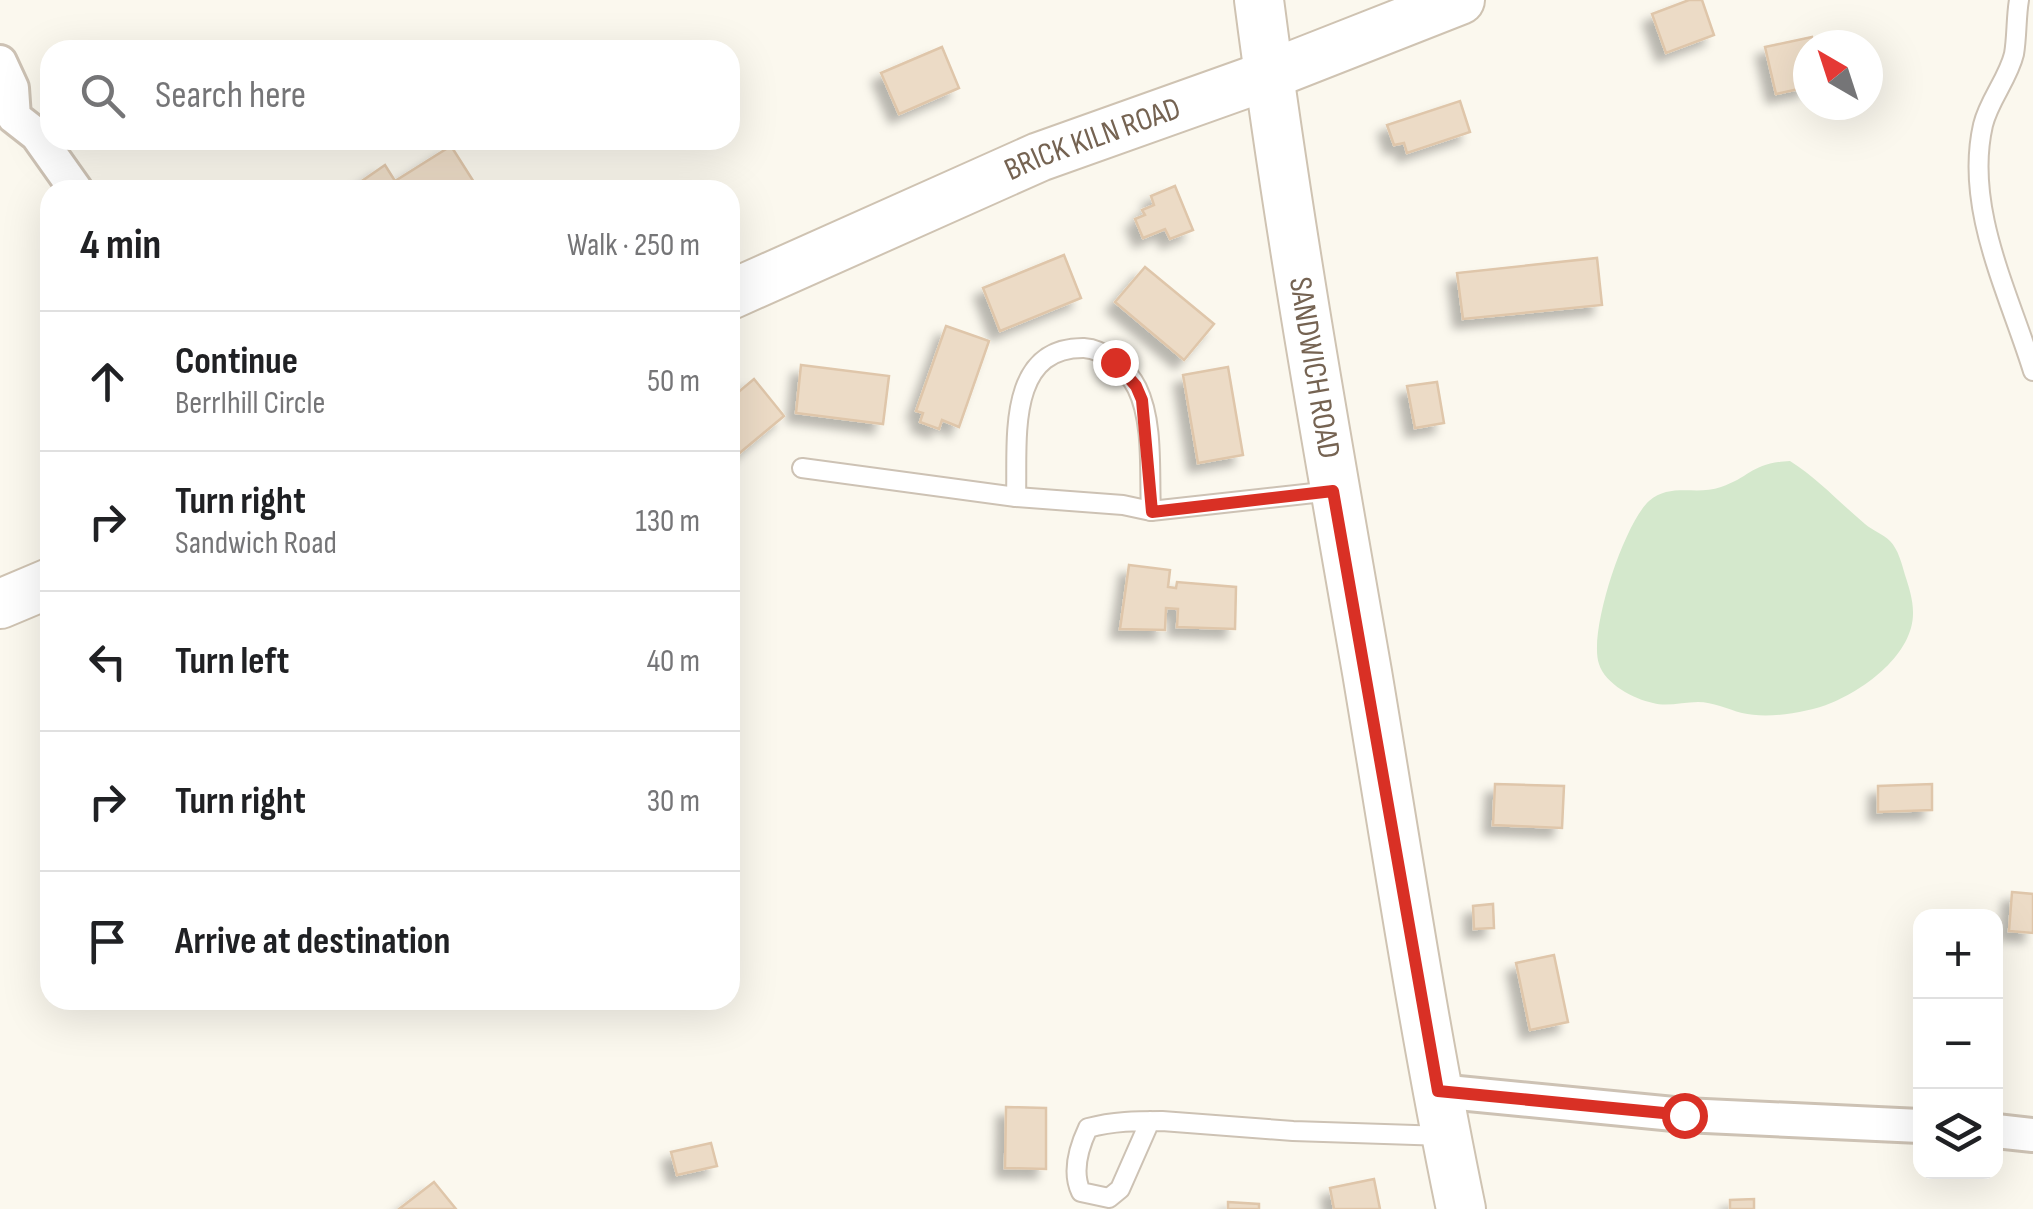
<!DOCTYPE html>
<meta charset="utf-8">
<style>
:root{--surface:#fff;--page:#f6f6f6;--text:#202124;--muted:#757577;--line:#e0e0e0}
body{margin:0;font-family:"Sofia Sans Condensed",sans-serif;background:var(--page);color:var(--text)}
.controls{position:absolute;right:30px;bottom:30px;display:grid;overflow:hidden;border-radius:20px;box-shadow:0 10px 40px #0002}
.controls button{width:90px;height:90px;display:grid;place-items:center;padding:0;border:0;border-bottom:2px solid var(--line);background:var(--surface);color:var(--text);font:50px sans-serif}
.compass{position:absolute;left:1793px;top:30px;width:90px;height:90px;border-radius:50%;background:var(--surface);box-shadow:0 10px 40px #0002;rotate:321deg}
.stop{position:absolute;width:30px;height:30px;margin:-22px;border:8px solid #d93025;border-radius:50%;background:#fff}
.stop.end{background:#d93025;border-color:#fff;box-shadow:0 2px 10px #0008}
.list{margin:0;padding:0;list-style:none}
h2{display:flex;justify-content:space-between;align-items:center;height:130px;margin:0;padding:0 40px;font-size:42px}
h2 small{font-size:32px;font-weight:400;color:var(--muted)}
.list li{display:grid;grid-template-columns:65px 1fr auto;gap:30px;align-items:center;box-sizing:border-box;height:140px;padding:0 40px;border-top:2px solid var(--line)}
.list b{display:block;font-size:38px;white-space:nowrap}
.list p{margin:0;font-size:32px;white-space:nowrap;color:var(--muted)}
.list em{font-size:32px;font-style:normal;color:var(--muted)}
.icon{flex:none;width:55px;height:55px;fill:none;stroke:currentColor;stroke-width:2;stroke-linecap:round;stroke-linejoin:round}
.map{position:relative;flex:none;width:2033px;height:1209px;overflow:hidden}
.search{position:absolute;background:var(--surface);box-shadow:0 10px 40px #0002;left:40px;top:40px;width:700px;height:110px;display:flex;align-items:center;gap:25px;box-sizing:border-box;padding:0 35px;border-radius:30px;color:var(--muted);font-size:38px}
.panel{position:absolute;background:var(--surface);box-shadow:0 10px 40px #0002;left:40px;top:180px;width:700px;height:830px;border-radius:30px}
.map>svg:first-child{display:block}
.green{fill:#d4e8cc}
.building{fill:#ecdbc6;stroke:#dfc6aa;stroke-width:2.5;filter:url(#shadow)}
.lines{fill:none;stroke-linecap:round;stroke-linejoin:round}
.service-casing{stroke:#cdc2b4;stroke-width:22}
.minor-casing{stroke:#cdc2b4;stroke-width:38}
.secondary-casing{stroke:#cfc3b2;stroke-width:52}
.service{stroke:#fff;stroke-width:18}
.minor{stroke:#fff;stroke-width:32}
.secondary{stroke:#fff;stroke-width:48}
.route{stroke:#d93025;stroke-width:12}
.labels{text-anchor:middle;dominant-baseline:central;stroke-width:10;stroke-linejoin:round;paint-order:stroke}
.street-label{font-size:32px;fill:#756352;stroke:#fefbf4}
</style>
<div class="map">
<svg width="2033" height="1209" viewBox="0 0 2033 1209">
<defs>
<filter id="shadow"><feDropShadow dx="-9" dy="9" stdDeviation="5" flood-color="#0004"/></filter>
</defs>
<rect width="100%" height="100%" fill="#fbf8ee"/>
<!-- green -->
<path class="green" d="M1790 461C1817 478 1840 503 1865 524 1872 530 1883 534 1890 541 1898 549 1902 564 1905 575 1909 587 1913 600 1913 612 1914 653 1866 689 1831 703 1807 713 1767 719 1742 713 1727 709 1713 702 1698 702 1683 702 1667 707 1653 703 1634 699 1605 684 1599 664 1588 632 1624 524 1649 501 1671 482 1696 496 1721 487 1751 477 1751 463 1790 461Z"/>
<!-- building -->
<g class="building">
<path d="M1689 0H1702L1714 35 1666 53 1652 14Z"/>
<path d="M1812 37 1814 45H1808V87L1776 94 1765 47Z"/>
<path d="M942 47 959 88 899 114 881 73Z"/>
<path d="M1460 101 1470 132 1407 153 1404 143 1394 145 1387 125Z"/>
<path d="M451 146 479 190H367L362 181 385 165 395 181Z"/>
<path d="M1175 186 1193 230 1170 239 1165 229 1143 238 1135 219 1145 215 1142 210 1154 205 1151 196Z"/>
<path d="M1064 255 1081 298 1000 331 983 288Z"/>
<path d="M1597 258 1602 305 1463 319 1457 273Z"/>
<path d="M1145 267 1214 324 1184 360 1115 302Z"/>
<path d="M946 326 989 341 959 427 942 420 939 429 920 422 923 413 916 411Z"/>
<path d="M801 365 889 376 883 424 796 413Z"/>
<path d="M1228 367 1243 455 1198 463 1183 375Z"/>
<path d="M754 379 784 416 730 461V399Z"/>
<path d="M1437 382 1444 423 1415 428 1407 386Z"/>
<path d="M1129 565 1170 570 1168 587 1176 588 1177 582 1236 587 1235 629 1177 627 1178 609 1166 608 1165 630 1120 629Z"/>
<path d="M1495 784 1564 786 1562 828 1493 825Z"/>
<path d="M1932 784V810L1878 812V786Z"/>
<path d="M2012 892 2033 894V933L2009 931Z"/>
<path d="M1493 904 1494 928 1474 929 1473 906Z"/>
<path d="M1554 955 1568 1022 1530 1030 1516 963Z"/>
<path d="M1006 1107 1046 1108V1169L1005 1168Z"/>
<path d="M711 1143 717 1166 677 1175 671 1152Z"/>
<path d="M1374 1179 1380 1209H1334L1330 1188Z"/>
<path d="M434 1182 456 1209H399Z"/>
<path d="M1754 1199V1209H1730V1200Z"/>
<path d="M1228 1202 1259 1204V1209H1228Z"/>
</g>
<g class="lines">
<!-- service casing -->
<g class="service-casing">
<g id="service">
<path d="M2019 0C2016 17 2017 37 2014 54 2008 79 1989 100 1983 125 1964 208 2009 293 2033 371"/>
<path d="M802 468 1016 497 1123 505 1151 511 1332 491"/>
<path d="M1016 497C1018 443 1005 347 1084 348 1105 349 1128 370 1137 388 1154 423 1149 473 1151 511"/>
<path d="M1150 1121 1120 1189 1109 1198 1081 1192C1071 1171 1079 1147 1088 1128 1114 1121 1136 1121 1162 1121L1293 1131 1445 1136"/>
</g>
</g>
<!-- minor casing -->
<g class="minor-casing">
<g id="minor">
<path d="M0 62 12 88 14 117 37 135 76 190"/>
<path d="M1438 1091 1684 1115 1920 1126"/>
<path d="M1996 1131 2033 1135"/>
</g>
</g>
<!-- secondary casing -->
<g class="secondary-casing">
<g id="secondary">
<path id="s1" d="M1259 0C1288 225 1328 449 1367 672 1397 851 1424 1031 1461 1209"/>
<path id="s2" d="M730 295 1039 157 1269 75 1460 0"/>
<path d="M0 604 50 583"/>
</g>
</g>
<!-- service -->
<use href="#service" class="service"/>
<!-- minor -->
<use href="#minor" class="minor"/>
<!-- secondary -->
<use href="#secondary" class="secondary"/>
</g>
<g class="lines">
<!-- route -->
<path class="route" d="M1115 362 1136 386 1142 400 1152 512 1333 491 1438 1091 1684 1115"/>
</g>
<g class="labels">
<!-- street labels -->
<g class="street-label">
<text stroke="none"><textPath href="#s2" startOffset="395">BRICK KILN ROAD</textPath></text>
<text stroke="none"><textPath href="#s1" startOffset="372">SANDWICH ROAD</textPath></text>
</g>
</g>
</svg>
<div class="controls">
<button>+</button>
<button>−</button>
<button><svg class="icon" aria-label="layers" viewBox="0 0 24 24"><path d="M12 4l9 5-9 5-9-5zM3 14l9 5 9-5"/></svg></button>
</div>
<svg class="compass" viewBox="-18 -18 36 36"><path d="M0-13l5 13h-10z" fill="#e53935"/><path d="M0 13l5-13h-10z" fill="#757577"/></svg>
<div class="stop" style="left:1684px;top:1115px"></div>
<div class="stop end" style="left:1115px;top:362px"></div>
<div class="search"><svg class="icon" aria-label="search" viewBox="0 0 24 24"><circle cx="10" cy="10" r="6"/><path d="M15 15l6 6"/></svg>Search here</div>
<section class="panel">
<h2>4 min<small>Walk · 250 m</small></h2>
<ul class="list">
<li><svg class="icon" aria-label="ahead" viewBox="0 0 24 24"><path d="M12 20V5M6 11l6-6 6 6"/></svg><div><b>Continue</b><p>BerrIhill Circle</p></div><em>50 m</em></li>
<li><svg class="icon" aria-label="right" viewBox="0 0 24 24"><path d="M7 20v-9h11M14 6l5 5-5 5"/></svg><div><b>Turn right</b><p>Sandwich Road</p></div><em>130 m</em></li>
<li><svg class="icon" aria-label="left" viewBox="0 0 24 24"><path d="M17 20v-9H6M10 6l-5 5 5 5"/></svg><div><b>Turn left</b></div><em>40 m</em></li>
<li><svg class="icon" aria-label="right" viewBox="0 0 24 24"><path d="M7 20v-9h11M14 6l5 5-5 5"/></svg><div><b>Turn right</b></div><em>30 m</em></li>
<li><svg class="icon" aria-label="arrive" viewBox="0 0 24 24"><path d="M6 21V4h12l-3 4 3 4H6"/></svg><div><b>Arrive at destination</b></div></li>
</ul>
</section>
</div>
